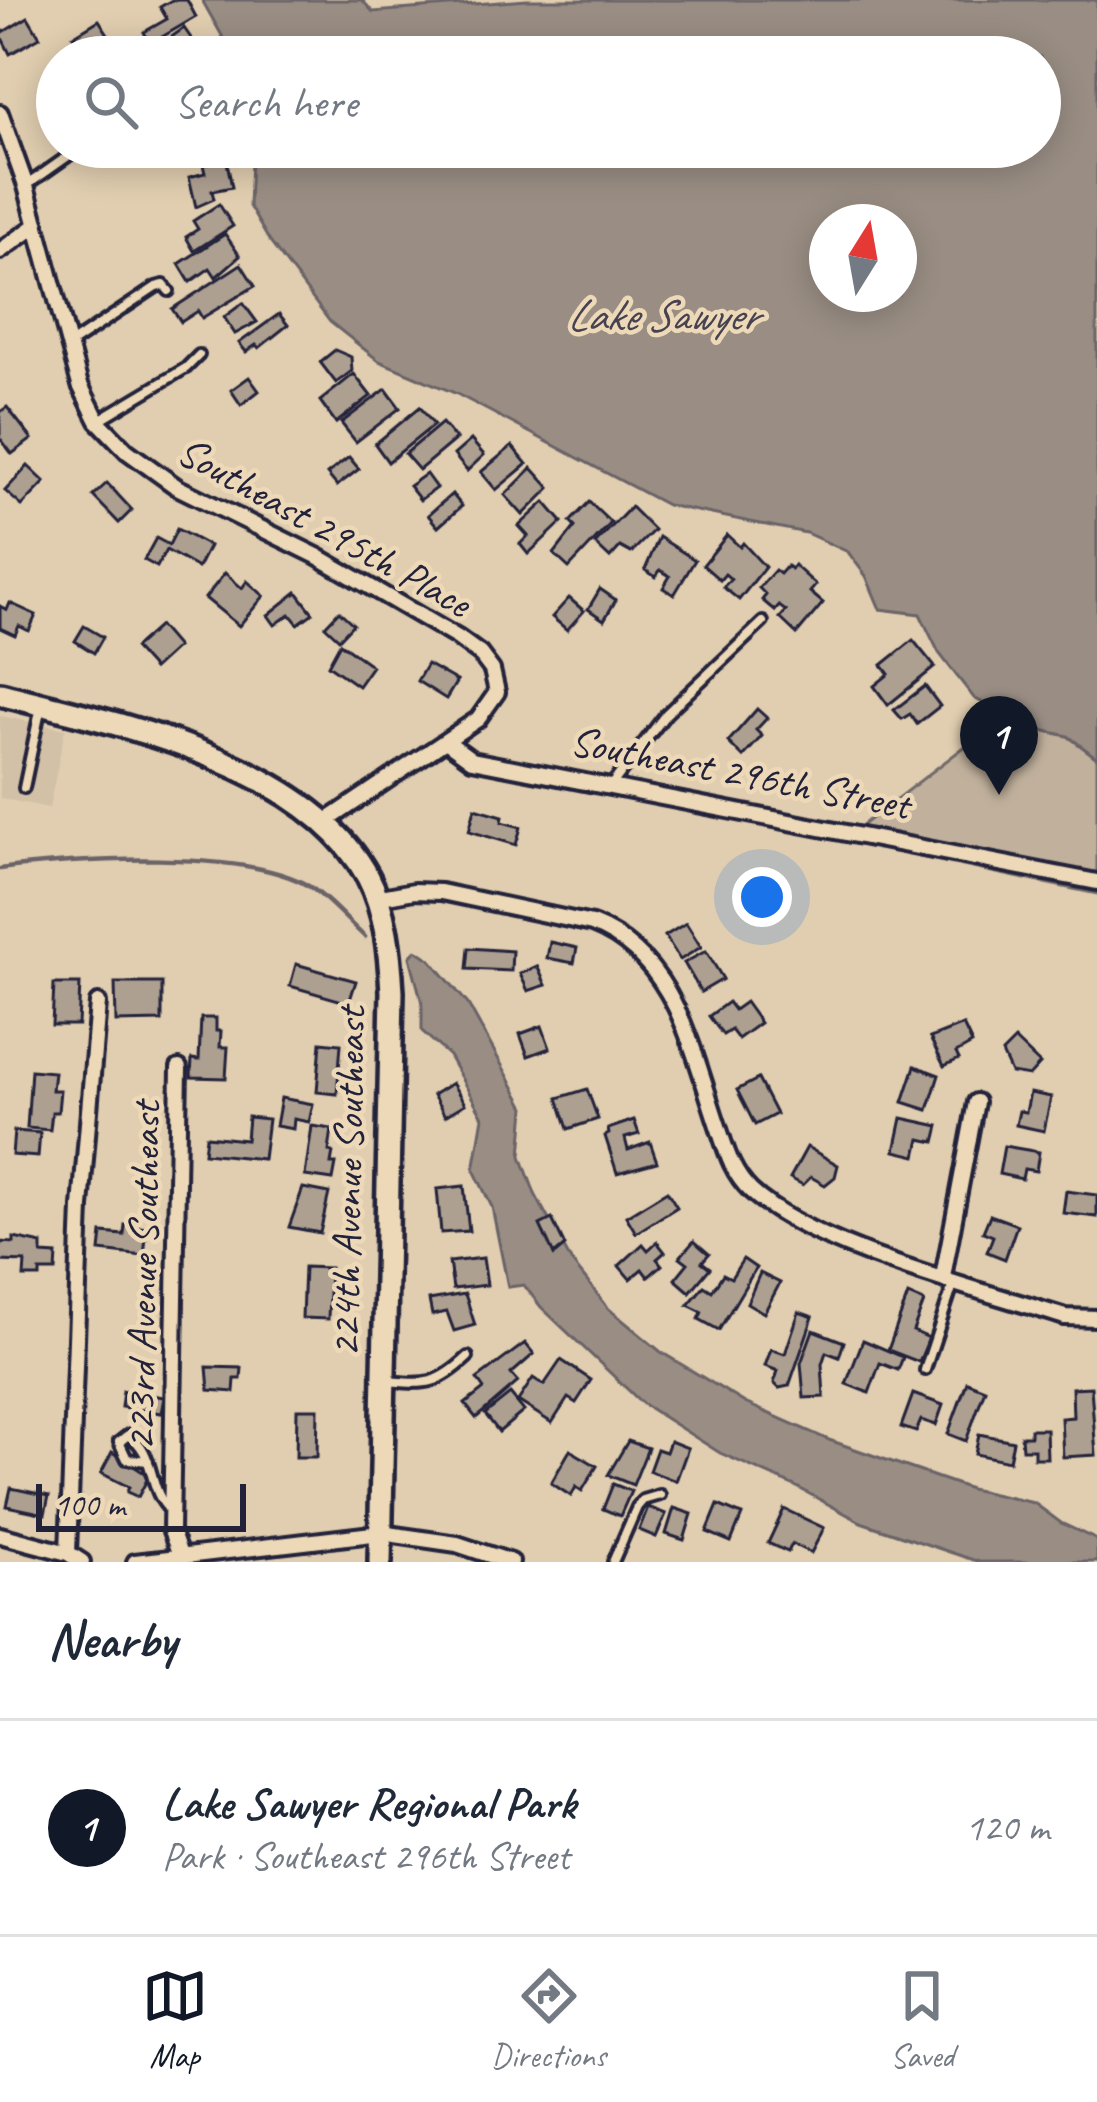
<!DOCTYPE html>
<meta charset="utf-8">
<style>
:root{--surface:#fff;--page:#f2f2f3;--text:#1f2937;--muted:#747a83;--line:#e0e1e3;--accent:#111827}
body{margin:0;font-family:Caveat,sans-serif;background:var(--page);color:var(--text)}
.compass{position:absolute;left:809px;top:204px;width:108px;height:108px;border-radius:50%;background:var(--surface);box-shadow:0 6px 30px #0003;rotate:11deg}
.scale{position:absolute;left:36px;bottom:30px;width:210px;box-sizing:border-box;padding-left:12px;border:6px solid #22223b;border-top:0;font-size:33px;line-height:42px;white-space:nowrap;color:#22223b;-webkit-text-stroke:9px #edd9b7;paint-order:stroke}
.you{position:absolute;left:762px;top:897px;width:42px;height:42px;margin:-30px;border:9px solid #fff;border-radius:50%;background:#1a73e8;box-shadow:0 0 0 18px #1a73e833}
.badge{display:grid;place-items:center;width:78px;height:78px;border-radius:50%;background:var(--accent);color:#fff;font-size:39px;font-weight:700}
.pin{position:absolute;translate:-50% -99px;filter:drop-shadow(0 3px 6px #0008)}
.pin::after{content:'';position:absolute;top:63px;width:42px;height:36px;background:inherit;clip-path:polygon(0 0,100% 0,50% 100%)}
.list{margin:0;padding:0;list-style:none}
h2{display:flex;justify-content:space-between;align-items:center;height:156px;margin:0;padding:0 48px;font-size:51px}
h2 small{font-size:39px;font-weight:400;color:var(--muted)}
.list li{display:grid;grid-template-columns:78px 1fr auto;gap:36px;align-items:center;box-sizing:border-box;height:216px;padding:0 48px;border-top:3px solid var(--line)}
.list b{display:block;font-size:45px;white-space:nowrap}
.list p{margin:0;font-size:39px;white-space:nowrap;color:var(--muted)}
.list em{font-size:39px;font-style:normal;color:var(--muted)}
.icon{flex:none;width:66px;height:66px;fill:none;stroke:currentColor;stroke-width:2;stroke-linecap:round;stroke-linejoin:round}
.map{position:relative;flex:none;width:1097px;height:1562px;overflow:hidden}
.search{position:absolute;background:var(--surface);box-shadow:0 6px 30px #0003;left:36px;right:36px;top:36px;height:132px;display:flex;align-items:center;gap:30px;box-sizing:border-box;padding:0 42px;border-radius:66px;color:var(--muted);font-size:45px}
.sheet{height:372px;background:var(--surface)}
nav{display:flex;justify-content:space-around;align-items:center;box-sizing:border-box;height:168px;border-top:3px solid var(--line);background:var(--surface);font-size:33px;color:var(--muted)}
nav a{display:grid;justify-items:center;gap:6px}
nav .on{color:var(--accent)}
.map>svg:first-child{display:block}
.built{fill:#d2c0a7}
.green{fill:#c1b19c;stroke:#726a6c;stroke-width:3}
.water{fill:#9a8e84;stroke:#6a6367;stroke-width:3;fill-rule:evenodd}
.lines{fill:none;stroke-linecap:round;stroke-linejoin:round}
.stream{stroke:#6a6367;stroke-width:4.5}
.building{fill:#aea091;stroke:#22223b;stroke-width:3}
.lane-casing{stroke:#22223b;stroke-width:16}
.street-casing{stroke:#22223b;stroke-width:22}
.secondary-casing{stroke:#22223b;stroke-width:30}
.lane{stroke:#edd9b7;stroke-width:8}
.street{stroke:#edd9b7;stroke-width:14}
.secondary{stroke:#edd9b7;stroke-width:21}
.labels{text-anchor:middle;dominant-baseline:central;stroke-width:9;stroke-linejoin:round;paint-order:stroke}
.street-label{font-size:42px;fill:#22223b;stroke:#edd9b7}
.water-label{font-size:45px;font-style:italic;fill:#464251;stroke:#edd9b7}
</style>
<div class="map">
<svg width="1097" height="1562" viewBox="0 0 1097 1562">
<rect width="100%" height="100%" fill="#e1ceb0"/>
<filter id="ink" filterUnits="userSpaceOnUse"><feTurbulence type="fractalNoise" baseFrequency=".00833" numOctaves="2"/><feDisplacementMap in="SourceGraphic" scale="24" xChannelSelector="R" yChannelSelector="G"/><feConvolveMatrix kernelMatrix="1 2 1 2 8 2 1 2 1" color-interpolation-filters="sRGB"/></filter>
<g filter="url(#ink)">
<!-- built -->
<path class="built" d="M0 716 65 729 49 808 0 798Z"/>
<!-- green -->
<path class="green" d="M1006 715 1028 727 1068 736 1097 758V894L848 842 852 833Z"/>
<!-- water -->
<g class="water">
<path d="M202 0H362L373 12 527 0H1097V758L1068 736 1028 727 974 698 939 653 920 614 880 609 866 576 848 552 806 533 667 505 455 393 379 361 330 322 270 242 249 206 251 160 245 147H1040V57H234ZM827 222H899V294H827Z"/>
<path d="M416 950 430 959 468 1004 525 1107 521 1156 535 1194 571 1261 609 1309 661 1352 745 1403 829 1440 970 1489 1034 1503 1061 1523 1097 1540V1562H979L861 1522 795 1486 720 1453 643 1404 541 1307 524 1285 508 1287 492 1207 474 1170 483 1117 449 1056 422 1031V1003L410 957Z"/>
</g>
<g class="lines">
<!-- stream -->
<path class="stream" d="M0 869C71 859 250 848 310 887 330 900 347 921 365 937"/>
</g>
<!-- building -->
<g class="building">
<path d="M172 0H187L196 17 150 44 144 32 167 19 160 7Z"/>
<path d="M28 17 40 37 10 54 0 34Z"/>
<path d="M99 20 108 34 82 51 73 36Z"/>
<path d="M184 28 200 51 191 57H162L156 48Z"/>
<path d="M225 152 232 187 212 191 214 199 196 207 189 177 205 173 203 165 208 164 210 156Z"/>
<path d="M219 204 233 226 194 251 186 237 198 229 193 221Z"/>
<path d="M225 234 240 256 216 277 210 268 190 282 179 264Z"/>
<path d="M241 264 255 286 202 318 198 311 181 322 172 309Z"/>
<path d="M243 303 257 322 235 334 224 317Z"/>
<path d="M279 314 288 325 259 348 256 345 246 352 239 343Z"/>
<path d="M335 350 351 357 352 371 336 383 320 362Z"/>
<path d="M354 374 371 396 336 423 320 401Z"/>
<path d="M249 377 259 391 241 405 231 390Z"/>
<path d="M386 389 400 408 356 442 341 423Z"/>
<path d="M7 407 32 439 12 454 0 438V412Z"/>
<path d="M420 407 434 425 388 462 375 444Z"/>
<path d="M442 423 456 439 419 470 405 454Z"/>
<path d="M471 440 484 455 467 471 454 455Z"/>
<path d="M512 446 527 464 496 490 481 472Z"/>
<path d="M349 457 359 469 337 486 327 474Z"/>
<path d="M28 466 45 482 22 506 5 491Z"/>
<path d="M532 468 550 488 523 515 505 495Z"/>
<path d="M426 474 436 488 420 500 409 486Z"/>
<path d="M107 483 132 510 119 523 93 496Z"/>
<path d="M452 494 462 506 438 527 428 515Z"/>
<path d="M545 502 562 522 528 554 520 544 528 536 519 526Z"/>
<path d="M589 502 611 523 569 568 554 554 575 527 570 522Z"/>
<path d="M631 507 654 530 631 553 620 547 610 558 595 544Z"/>
<path d="M177 529 209 546 198 568 166 550 157 567 144 560 156 538 169 545Z"/>
<path d="M727 535 740 547 743 543 765 567 739 600 723 587 731 579 725 574 720 580 703 565Z"/>
<path d="M659 537 695 560 674 595 663 588 670 576 660 570 656 577 645 570Z"/>
<path d="M794 565 816 585 810 592 823 603 797 634 780 618 786 611 779 606 775 611 762 600 766 595 759 588 775 570 780 574 787 566 791 569Z"/>
<path d="M225 573 242 588 247 581 264 596 239 626 205 598Z"/>
<path d="M600 589 616 600 604 620 588 609Z"/>
<path d="M297 592 313 613 298 624 290 614 275 625 268 615Z"/>
<path d="M569 598 584 611 567 630 552 617Z"/>
<path d="M10 603 36 615 29 631 19 626 15 635 0 628V606L7 610Z"/>
<path d="M339 611 353 624 339 639 325 626Z"/>
<path d="M84 626 103 637 94 653 75 641Z"/>
<path d="M159 626 177 647 153 669 134 648Z"/>
<path d="M913 640 935 667 888 705 874 686 889 674 882 665Z"/>
<path d="M340 643 372 666 358 686 328 665Z"/>
<path d="M427 664 457 681 446 699 417 681Z"/>
<path d="M925 686 940 706 917 724 910 714 902 719 894 710Z"/>
<path d="M757 709 767 718 756 730 762 736 743 757 728 742Z"/>
<path d="M475 808 503 816 502 822 521 827 516 845 469 831Z"/>
<path d="M686 923 701 947 680 960 665 936Z"/>
<path d="M550 942 577 948 574 963 547 958Z"/>
<path d="M469 948 512 951 511 971 467 969Z"/>
<path d="M706 951 723 979 701 992 684 963Z"/>
<path d="M296 964 356 981 349 1003 290 986Z"/>
<path d="M537 966 546 985 528 991 520 974Z"/>
<path d="M115 983H162V1021L116 1022Z"/>
<path d="M54 984H80L78 1025H52Z"/>
<path d="M728 1002 734 1010 745 1002 760 1023 738 1039 731 1030 723 1035 709 1016Z"/>
<path d="M201 1018H216V1031H221L220 1047H228L226 1078 191 1077 192 1059 199 1060Z"/>
<path d="M963 1025 972 1044 956 1053 959 1059 944 1066 930 1038Z"/>
<path d="M542 1026 550 1048 528 1056 520 1034Z"/>
<path d="M1015 1040 1040 1064 1029 1076 1011 1073 1002 1053Z"/>
<path d="M321 1042 341 1044 337 1094 317 1092Z"/>
<path d="M915 1066 939 1075 928 1110 903 1102Z"/>
<path d="M31 1070 54 1072 52 1090H60L58 1112H52L50 1130 27 1128Z"/>
<path d="M758 1079 776 1114 755 1125 737 1090Z"/>
<path d="M452 1083 465 1104 445 1116 433 1095Z"/>
<path d="M587 1089 598 1119 568 1129 558 1098Z"/>
<path d="M1030 1093 1051 1097 1044 1131 1016 1125 1019 1111 1026 1112Z"/>
<path d="M281 1098 313 1104 309 1122 294 1119 293 1129 276 1126Z"/>
<path d="M248 1117 268 1119 263 1159 204 1153 206 1136 246 1140Z"/>
<path d="M902 1118 939 1126 935 1142 920 1139 916 1156 895 1151Z"/>
<path d="M634 1120 639 1134 625 1138 628 1150 650 1142 657 1162 617 1173 605 1136 609 1134 608 1129Z"/>
<path d="M312 1126 332 1129 329 1151 333 1152 331 1164H336L333 1180 305 1176Z"/>
<path d="M14 1131 40 1133 38 1157 12 1155Z"/>
<path d="M1004 1146 1039 1152 1036 1171 1024 1169 1022 1179 999 1174Z"/>
<path d="M807 1147 838 1165 835 1177 825 1185 811 1177 803 1185 790 1178Z"/>
<path d="M464 1186 469 1231 441 1233 437 1189Z"/>
<path d="M303 1188 329 1193 320 1233 289 1227Z"/>
<path d="M667 1191 677 1207 636 1233 626 1216Z"/>
<path d="M1066 1191 1097 1195V1217L1063 1213Z"/>
<path d="M990 1215 1017 1225 1005 1259 987 1252 993 1236 983 1232Z"/>
<path d="M552 1219 565 1246 554 1255 540 1225Z"/>
<path d="M125 1225 147 1228 144 1256 100 1251 102 1233 124 1235Z"/>
<path d="M14 1238 42 1244V1254L57 1255 56 1271H40V1277H24L25 1262 0 1261 1 1242 14 1243Z"/>
<path d="M694 1241 709 1254 702 1262 710 1268 690 1292 675 1279 688 1263 680 1257Z"/>
<path d="M657 1242 665 1252 657 1259 662 1265 648 1277 642 1269 630 1279 619 1266 643 1244 648 1250Z"/>
<path d="M483 1258 487 1285 453 1289 449 1262Z"/>
<path d="M743 1259 756 1268 719 1330 699 1319 702 1312 688 1305 704 1286 712 1291 723 1274 731 1278Z"/>
<path d="M304 1267 330 1268 328 1319 302 1318Z"/>
<path d="M760 1273 780 1283 764 1313 747 1303Z"/>
<path d="M465 1294 475 1325 454 1331 447 1312 432 1315 429 1300Z"/>
<path d="M908 1295 924 1302 913 1331 929 1338 919 1362 888 1350Z"/>
<path d="M799 1312 813 1317 789 1386 779 1388 774 1383 778 1371 765 1366 771 1349 785 1354Z"/>
<path d="M813 1330 844 1342 839 1357 826 1352 822 1364 824 1397 804 1398 801 1363Z"/>
<path d="M863 1340 903 1357 898 1370 880 1363 869 1393 846 1384Z"/>
<path d="M525 1343 534 1354 511 1374 518 1382 476 1418 465 1404 484 1389 477 1379Z"/>
<path d="M561 1360 591 1380 576 1403 568 1398 552 1423 518 1401 533 1378 544 1385Z"/>
<path d="M207 1367 242 1368 241 1379H235L234 1392 209 1390Z"/>
<path d="M967 1382 985 1389 966 1441 948 1434Z"/>
<path d="M1091 1387 1096 1455 1063 1457 1061 1418 1073 1417 1072 1388Z"/>
<path d="M123 1391 164 1397 161 1413 121 1407Z"/>
<path d="M510 1394 524 1411 499 1432 485 1414Z"/>
<path d="M913 1394 943 1405 936 1425 921 1420 916 1432 901 1427Z"/>
<path d="M297 1409H318L317 1457H296Z"/>
<path d="M1030 1429H1046L1047 1458H1034V1449H1022L1021 1436H1030Z"/>
<path d="M979 1434 1013 1441 1009 1461 975 1454Z"/>
<path d="M628 1441 648 1448 633 1485 608 1475Z"/>
<path d="M670 1441 688 1448 676 1481 649 1471 657 1449 666 1452Z"/>
<path d="M570 1450 597 1466 582 1491 576 1487 571 1496 551 1483Z"/>
<path d="M112 1452 149 1476 138 1497 127 1492 129 1487 101 1473Z"/>
<path d="M613 1484 631 1491 620 1516 603 1509Z"/>
<path d="M11 1488 49 1496 45 1514 7 1506Z"/>
<path d="M718 1505 742 1515 731 1542 707 1532Z"/>
<path d="M648 1507 666 1514 656 1537 639 1530Z"/>
<path d="M674 1508 692 1514 684 1540 666 1534Z"/>
<path d="M784 1509 824 1528 811 1553 792 1544 788 1552 768 1543Z"/>
</g>
<g class="lines">
<!-- lane casing -->
<g class="lane-casing">
<g id="lane">
<path d="M27 185 81 147"/>
<path d="M69 345 156 287 164 285 169 291"/>
<path d="M99 420 186 368 199 355"/>
<path d="M24 788 41 706"/>
<path d="M609 788 666 714 763 622"/>
<path d="M925 1370 954 1282"/>
<path d="M384 1381C426 1384 436 1387 468 1357"/>
<path d="M148 1461 127 1459 119 1442 128 1435C157 1452 146 1490 171 1511"/>
<path d="M613 1562 637 1507 643 1500 660 1495"/>
</g>
</g>
<!-- street casing -->
<g class="street-casing">
<g id="street">
<path d="M0 113 26 186 80 385 98 421 127 451 177 487 317 556 458 638 480 654 492 670 497 692 478 719 325 822"/>
<path d="M0 251 37 225"/>
<path d="M446 741 472 760 1097 882"/>
<path d="M376 898 414 891 441 892 592 924C675 956 692 1050 718 1126 726 1150 732 1173 751 1191 812 1248 982 1290 1065 1317L1097 1318"/>
<path d="M179 1068 171 1531 180 1555"/>
<path d="M943 1277 976 1102"/>
<path d="M0 1535 68 1553 82 1562"/>
<path d="M68 1553 81 1207 98 1003"/>
<path d="M135 1562 381 1533 457 1544 511 1562"/>
</g>
</g>
<!-- secondary casing -->
<g class="secondary-casing">
<path id="secondary" d="M0 694C116 723 307 763 368 877 386 911 390 954 392 992L380 1562"/>
</g>
<!-- lane -->
<use href="#lane" class="lane"/>
<!-- street -->
<use href="#street" class="street"/>
<!-- secondary -->
<use href="#secondary" class="secondary"/>
</g>
</g>
<g class="labels">
<!-- street labels -->
<g class="street-label">
<text transform="translate(324 527) rotate(29)">Southeast 295th Place</text>
<text transform="translate(740 773) rotate(11)">Southeast 296th Street</text>
<text transform="translate(348 1182) rotate(-89)">224th Avenue Southeast</text>
<text transform="translate(143 1276) rotate(-89)">223rd Avenue Southeast</text>
</g>
<!-- water labels -->
<g class="water-label">
<text x="662" y="315">Lake Sawyer</text>
</g>
</g>
</svg>
<svg class="compass" viewBox="-18 -18 36 36"><path d="M0-13l5 13h-10z" fill="#e53935"/><path d="M0 13l5-13h-10z" fill="#747a83"/></svg>
<div class="scale">100 m</div>
<div class="you"></div>
<div class="pin badge" style="left:999px;top:795px">1</div>
<div class="search"><svg class="icon" aria-label="search" viewBox="0 0 24 24"><circle cx="10" cy="10" r="6"/><path d="M15 15l6 6"/></svg>Search here</div>
</div>
<section class="sheet">
<h2>Nearby<small></small></h2>
<ul class="list">
<li><span class="badge">1</span><div><b>Lake Sawyer Regional Park</b><p>Park · Southeast 296th Street</p></div><em>120 m</em></li>
</ul>
</section>
<nav>
<a class="on"><svg class="icon" aria-label="map" viewBox="0 0 24 24"><path d="M3 6l6-2 6 2 6-2v14l-6 2-6-2-6 2zM9 4v14M15 6v14"/></svg>Map</a>
<a><svg class="icon" aria-label="directions" viewBox="0 0 24 24"><path d="M12 3l9 9-9 9-9-9zM9 14v-3h6M13 9l2 2-2 2"/></svg>Directions</a>
<a><svg class="icon" aria-label="saved" viewBox="0 0 24 24"><path d="M7 4h10v16l-5-4-5 4z"/></svg>Saved</a>
</nav>
